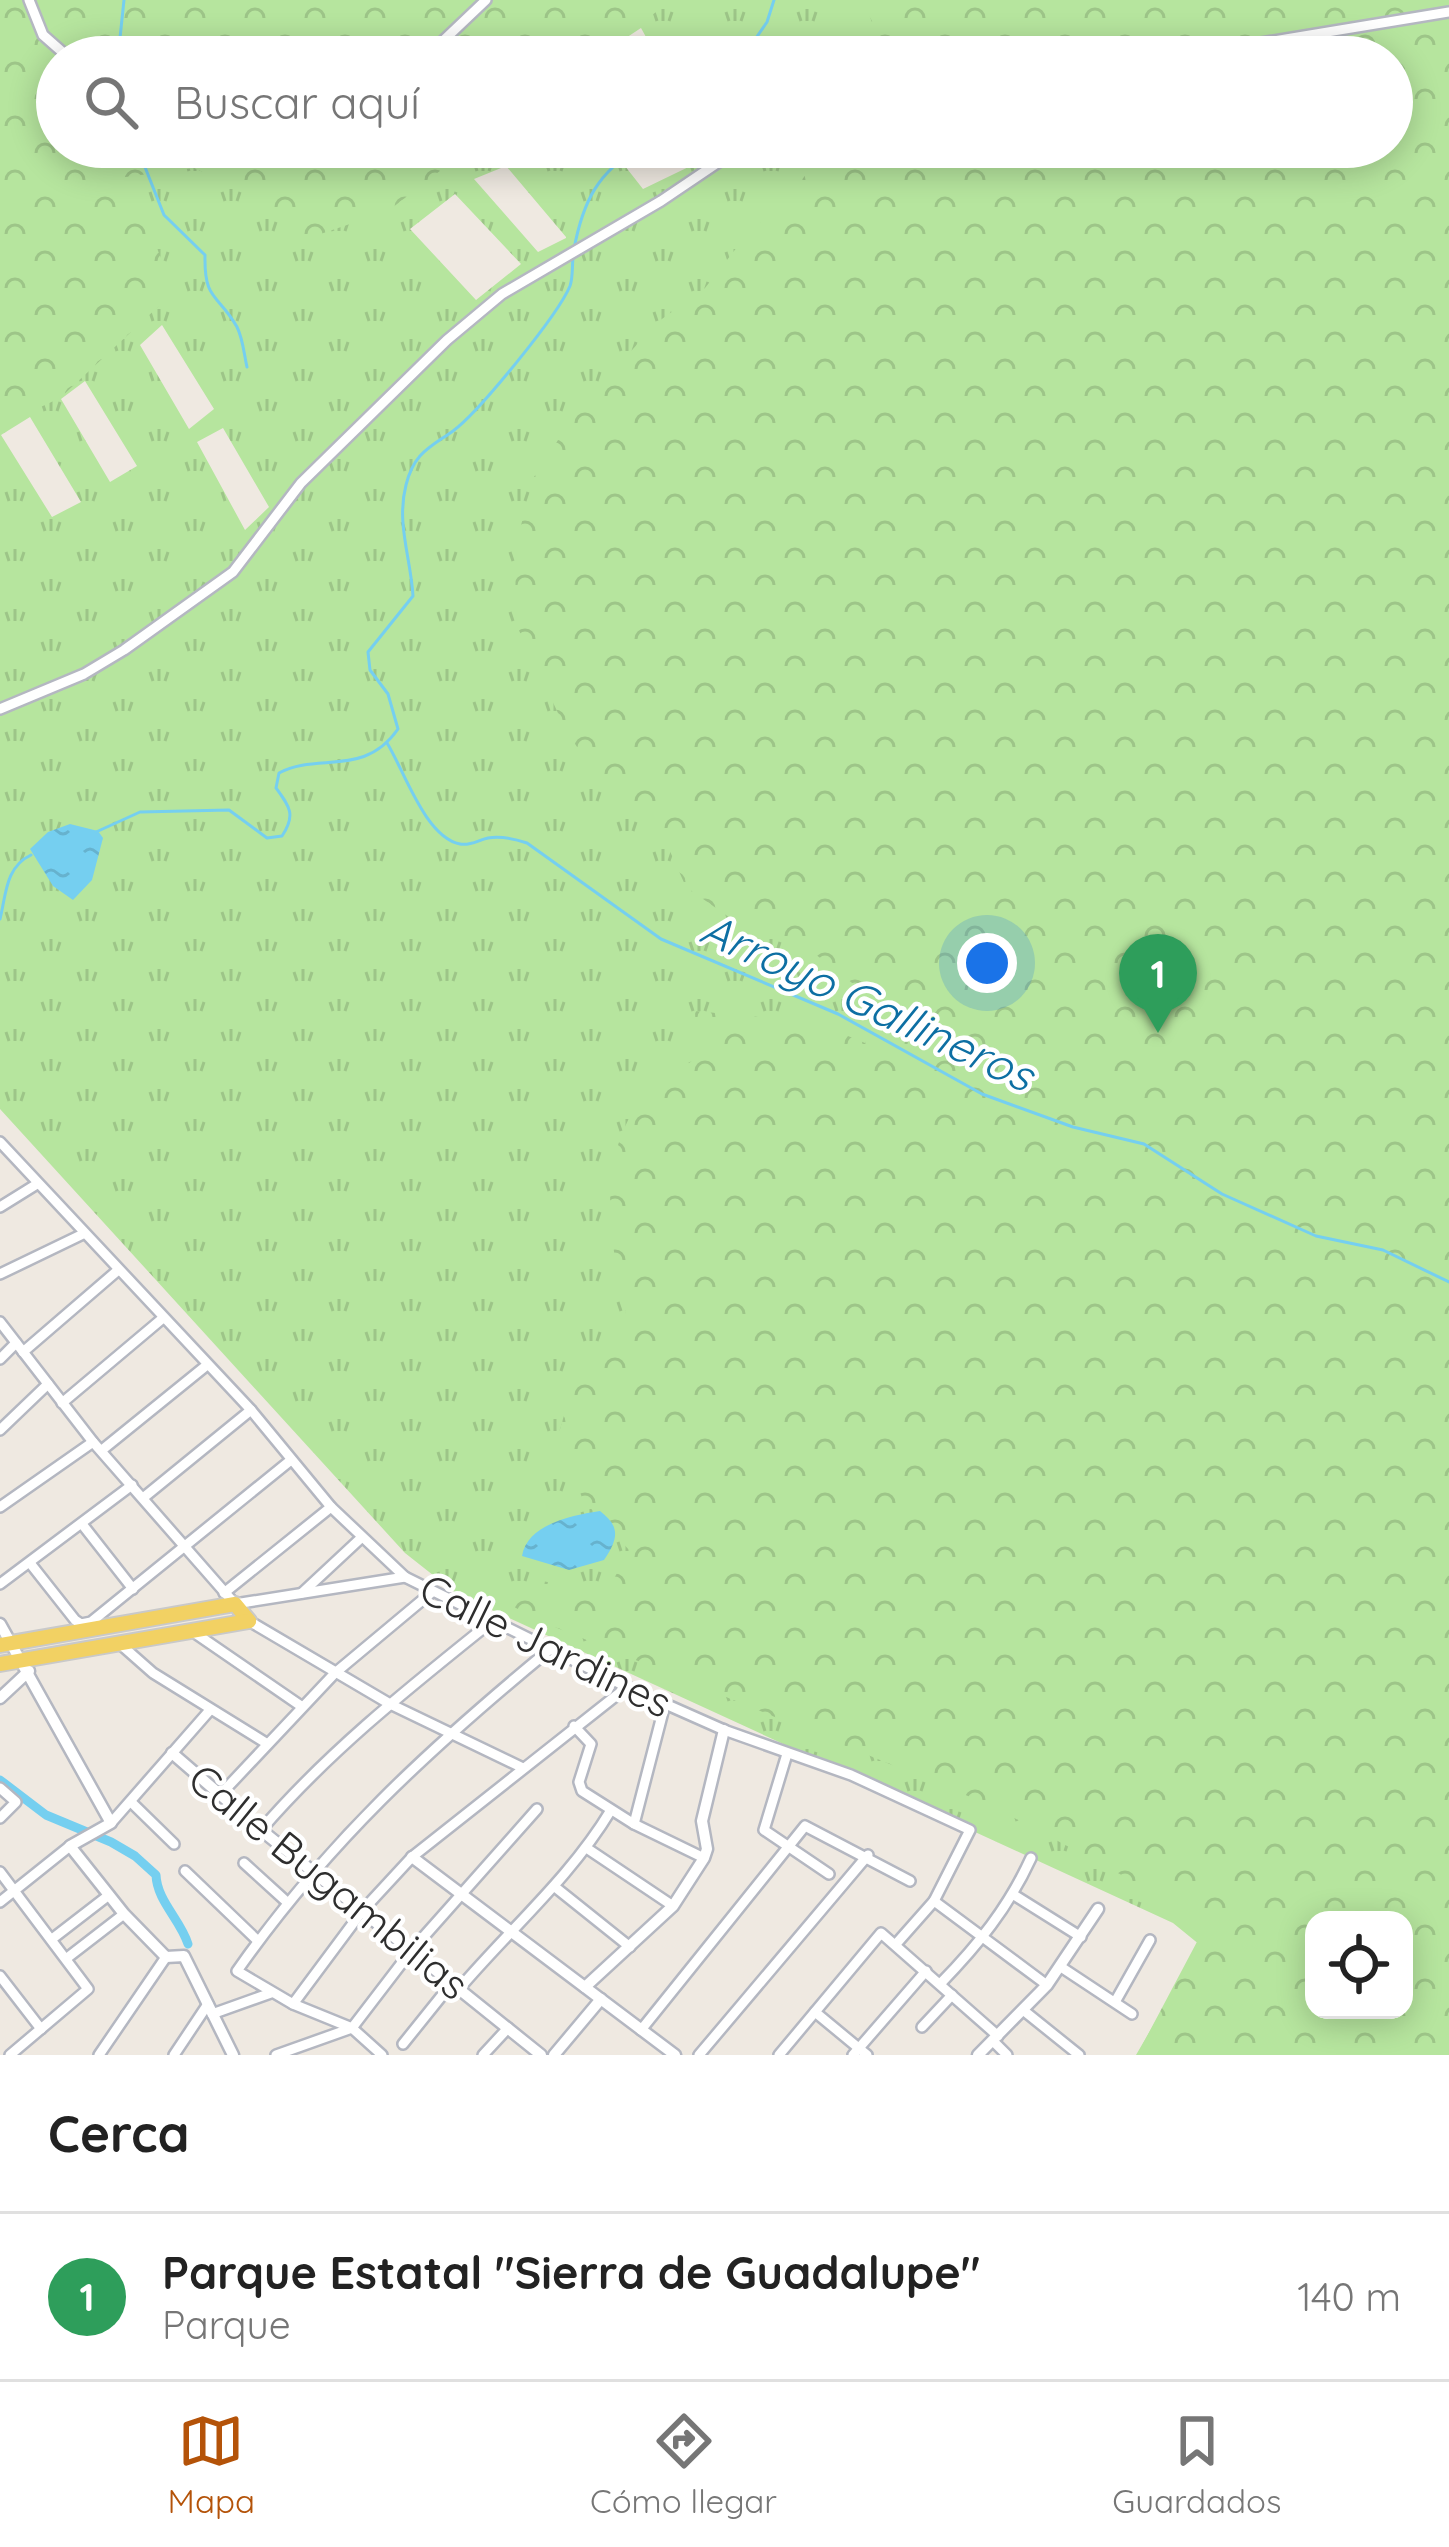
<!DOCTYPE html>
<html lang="es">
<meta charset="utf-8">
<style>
:root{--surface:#fff;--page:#f6f6f6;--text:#222;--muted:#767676;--line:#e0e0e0;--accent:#b45309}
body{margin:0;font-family:Quicksand,sans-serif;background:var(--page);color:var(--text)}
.controls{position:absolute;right:36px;bottom:36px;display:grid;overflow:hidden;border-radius:24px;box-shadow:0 6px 30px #0003}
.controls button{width:108px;height:108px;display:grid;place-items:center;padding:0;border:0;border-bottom:3px solid var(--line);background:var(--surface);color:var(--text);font:60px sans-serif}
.you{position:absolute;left:987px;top:963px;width:42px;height:42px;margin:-30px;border:9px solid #fff;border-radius:50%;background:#1a73e8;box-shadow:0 0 0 18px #1a73e833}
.badge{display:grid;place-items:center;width:78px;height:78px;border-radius:50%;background:var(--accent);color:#fff;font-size:39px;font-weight:700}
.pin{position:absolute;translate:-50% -99px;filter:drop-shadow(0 3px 6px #0008)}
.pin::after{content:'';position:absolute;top:63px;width:42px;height:36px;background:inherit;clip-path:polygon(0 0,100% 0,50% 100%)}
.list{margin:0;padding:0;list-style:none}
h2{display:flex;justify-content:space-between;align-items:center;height:156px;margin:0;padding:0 48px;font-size:51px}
h2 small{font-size:39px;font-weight:400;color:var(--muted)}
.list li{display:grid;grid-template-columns:78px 1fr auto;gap:36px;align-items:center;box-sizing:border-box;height:168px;padding:0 48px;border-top:3px solid var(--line)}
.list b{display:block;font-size:45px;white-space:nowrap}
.list p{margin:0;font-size:39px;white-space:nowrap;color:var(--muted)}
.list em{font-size:39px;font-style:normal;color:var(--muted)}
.icon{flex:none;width:66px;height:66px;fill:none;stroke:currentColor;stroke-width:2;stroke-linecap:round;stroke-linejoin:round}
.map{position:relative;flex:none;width:1449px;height:2055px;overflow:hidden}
.search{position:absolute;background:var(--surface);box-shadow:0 6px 30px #0003;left:36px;right:36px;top:36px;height:132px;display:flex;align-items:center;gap:30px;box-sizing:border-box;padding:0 42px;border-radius:66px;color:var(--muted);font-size:45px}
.sheet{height:324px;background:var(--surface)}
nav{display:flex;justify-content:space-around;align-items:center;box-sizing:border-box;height:168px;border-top:3px solid var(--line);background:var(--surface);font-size:33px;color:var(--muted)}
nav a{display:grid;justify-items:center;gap:6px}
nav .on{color:var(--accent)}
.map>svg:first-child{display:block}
.grass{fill:url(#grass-tufts);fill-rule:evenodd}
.park{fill:url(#park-crowns);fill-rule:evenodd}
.water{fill:url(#water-ripples)}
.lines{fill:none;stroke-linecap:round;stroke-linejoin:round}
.stream{stroke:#75cff0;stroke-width:3}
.canal{stroke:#75cff0;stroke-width:9}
.minor-casing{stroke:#b4b7c1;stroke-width:14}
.tertiary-casing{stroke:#b4b7c1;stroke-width:15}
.primary-casing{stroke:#c9c9c9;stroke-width:18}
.minor{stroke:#fff;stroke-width:9}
.tertiary{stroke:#fff;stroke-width:10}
.primary{stroke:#f2d163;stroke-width:14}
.labels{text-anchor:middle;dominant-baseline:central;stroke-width:9;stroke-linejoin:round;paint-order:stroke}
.street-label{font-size:42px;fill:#2e2e2e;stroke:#fff}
.water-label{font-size:45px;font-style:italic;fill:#0d6fa3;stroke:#fff}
</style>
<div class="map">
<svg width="1449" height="2055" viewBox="0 0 1449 2055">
<defs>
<pattern id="grass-tufts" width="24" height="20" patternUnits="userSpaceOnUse" patternTransform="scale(3)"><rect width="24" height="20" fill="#b6e59e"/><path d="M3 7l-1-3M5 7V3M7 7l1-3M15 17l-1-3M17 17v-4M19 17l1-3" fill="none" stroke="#9dc588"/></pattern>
<pattern id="park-crowns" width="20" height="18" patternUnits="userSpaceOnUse" patternTransform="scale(3)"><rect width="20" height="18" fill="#b6e59e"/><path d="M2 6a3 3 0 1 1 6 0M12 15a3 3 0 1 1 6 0" fill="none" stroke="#9dc588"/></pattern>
<pattern id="water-ripples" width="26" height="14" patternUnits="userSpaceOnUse" patternTransform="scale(3)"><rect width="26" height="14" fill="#75cff0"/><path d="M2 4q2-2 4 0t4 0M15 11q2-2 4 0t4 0" fill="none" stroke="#66b2ce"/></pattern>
</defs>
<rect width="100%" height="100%" fill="#efe9e1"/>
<!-- grass -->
<g class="grass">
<path d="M0 0 57 57V147H610L643 189 705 159 696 147H1392V57L1449 0V2055H1136L1200 1945 1173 1923 457 1594 405 1553 0 1109ZM506 166 566 237V238L538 252 474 179ZM455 194 521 264 476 300 410 229ZM162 325 214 409 189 429 140 345ZM85 381 137 466 110 482 61 399ZM30 417 81 502 52 517 1 435ZM223 428 269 507 245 530 197 442ZM1314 1920H1404V2010H1314Z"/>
<path d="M544 0H1061L1081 57H657L641 28 597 57H559Z"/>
</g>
<!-- park -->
<g class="park">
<path d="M0 0H673L593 57H57V147H471L388 211 303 240 271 203 194 168 118 178 150 232 175 291 60 398 0 426Z"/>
<path d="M860 0H1449V2055H1137L1208 1921 990 1805 550 1625 488 1594 536 1580 606 1592 630 1551 583 1500 558 1436 577 1371 626 1314C611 1246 595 1165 638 1104 651 1086 680 1071 697 1057L695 1011 814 1022 865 1043 870 997 801 943 733 920 686 887 664 838 607 793 566 730 515 622 516 544 534 477 573 417 655 324 705 288 745 237 794 190 827 147H1392V57H883L888 49ZM1314 1920H1404V2010H1314Z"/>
</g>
<!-- water -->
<g class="water">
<path d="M70 824 98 831 103 838 92 880 73 900 53 886 30 849 48 832Z"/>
<path d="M600 1511C621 1527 618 1539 604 1560L569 1570 522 1556C527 1524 573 1515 600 1511Z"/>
</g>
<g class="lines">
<!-- stream -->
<g class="stream">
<path d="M118 57 124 0"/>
<path d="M743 57 767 22 774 0"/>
<path d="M137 147 164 215 205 255C204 302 218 293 237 327 243 339 244 354 247 367"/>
<path d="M574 249C583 201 598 172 640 147"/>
<path d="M387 743C404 770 425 837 460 844 471 846 478 840 488 838 501 836 515 839 527 843L661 939 838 1014 982 1094 1073 1127 1144 1144 1222 1194 1316 1236 1383 1250 1449 1282"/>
<path d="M96 832 140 812 229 810 267 838 282 836C296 815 290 807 276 788L279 773C318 752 364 778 398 729L388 694 370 670 368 652 413 596C411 559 396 523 406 485 414 453 429 448 453 431 478 413 558 315 570 286 573 278 572 267 573 258"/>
<path d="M0 919C6 896 5 867 31 855"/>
</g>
<!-- canal -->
<path class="canal" d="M0 1780 46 1815 111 1842 135 1856 156 1875C157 1901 180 1919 188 1944"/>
<!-- minor casing -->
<g class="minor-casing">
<g id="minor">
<path d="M29 0 43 35 68 57"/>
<path d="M426 57 486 0"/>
<path d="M885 57H890"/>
<path d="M1176 57 1449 12"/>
<path d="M0 709 84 674 124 650 233 572 301 483 447 340 502 294 661 201 741 147"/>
<path d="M0 1142 251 1410 331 1507 405 1577 627 1687 724 1730 851 1775 970 1830 934 1901 896 1944"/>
<path d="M0 1207 37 1184"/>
<path d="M0 1274 83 1234"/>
<path d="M0 1322 93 1442 235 1604 405 1577"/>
<path d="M23 1352 117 1271"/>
<path d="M0 1359 16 1343"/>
<path d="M62 1403 163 1318"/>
<path d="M0 1430 48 1384"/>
<path d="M102 1450 207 1365"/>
<path d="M143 1498 251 1410"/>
<path d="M0 1507 93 1442"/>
<path d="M82 1524 133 1589"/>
<path d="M30 1563 75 1620 81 1624 91 1622 291 1460"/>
<path d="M0 1584 132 1485"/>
<path d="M224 1593 331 1507"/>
<path d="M302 1593 361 1538"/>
<path d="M249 1621 390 1704 521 1767"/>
<path d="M192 1631 301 1706"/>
<path d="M119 1643 153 1673 266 1743"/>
<path d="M574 1726 591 1744 579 1782 582 1791 634 1824 704 1858"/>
<path d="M787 1754 764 1830 829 1874"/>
<path d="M0 1788 16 1802 0 1818"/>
<path d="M220 1795 335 1673 432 1592"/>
<path d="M131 1802 174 1844"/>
<path d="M111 1823 210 1710"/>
<path d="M634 1824 665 1704"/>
<path d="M261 1830C329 1751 410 1687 491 1622"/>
<path d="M588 1849 673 1906"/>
<path d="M244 1863 288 1903"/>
<path d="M185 1871 258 1941"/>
<path d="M0 1872 88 1989 10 2055"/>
<path d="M555 1887 630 1947"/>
<path d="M1014 1895 1081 1937"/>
<path d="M934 1901 1047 1985"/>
<path d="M0 1902 70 1846"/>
<path d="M52 1939 109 1895"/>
<path d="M67 1958 124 1914"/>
<path d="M1061 1967 1132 2014"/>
<path d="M0 1976 41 2029"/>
<path d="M940 1984C978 1945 1008 1908 1031 1858"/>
<path d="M459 1989C510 1929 570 1878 611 1810"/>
<path d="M1115 2002 1150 1940"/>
<path d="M293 2004 363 1910 412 1857 627 1687"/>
<path d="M1023 2010 1079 2055"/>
<path d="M815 2012 867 2055"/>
<path d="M212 2014 271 1993"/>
<path d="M922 2027 952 1995"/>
<path d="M641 2030 805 1826 910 1881"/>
<path d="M993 2041 1007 2055"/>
<path d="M403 2044 452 1983"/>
<path d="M99 2055 166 1957"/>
<path d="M174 2055 208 2004"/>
<path d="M276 2055 352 2028 411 1951 537 1809"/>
<path d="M382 2055 352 2028 293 2004 237 1971C327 1843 428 1750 548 1651"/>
<path d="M483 2055 508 2028"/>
<path d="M699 2055 868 1855"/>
<path d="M779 2055 881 1933 998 2036"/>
<path d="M853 2055 926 1971"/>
</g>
</g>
<!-- tertiary casing -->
<g class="tertiary-casing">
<g id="tertiary">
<path d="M0 1624 111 1823 70 1846 124 1914 166 1957 184 1956 233 2055"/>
<path d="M0 1698 29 1671"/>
<path d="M172 1753 261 1830 541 2055"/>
<path d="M412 1857 675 2055"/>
<path d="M585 1987 673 1906 704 1858 707 1849 702 1821 724 1730"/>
<path d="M554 2055 601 1999"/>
<path d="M978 2055 1047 1985 1098 1909"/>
</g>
</g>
<!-- primary casing -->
<g class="primary-casing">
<g id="primary">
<path d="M0 1645 235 1604 249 1621"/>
<path d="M0 1664 249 1621"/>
</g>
</g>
<!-- minor -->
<use href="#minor" class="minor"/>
<!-- tertiary -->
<use href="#tertiary" class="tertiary"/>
<!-- primary -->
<use href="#primary" class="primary"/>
</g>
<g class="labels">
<!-- street labels -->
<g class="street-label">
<text transform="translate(546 1645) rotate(26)">Calle Jardines</text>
<text transform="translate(329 1881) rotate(39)">Calle Bugambilias</text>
</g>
<!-- water labels -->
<g class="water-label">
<text transform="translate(868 1001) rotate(25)">Arroyo Gallineros</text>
</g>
</g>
</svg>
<div class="controls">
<button><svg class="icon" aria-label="locate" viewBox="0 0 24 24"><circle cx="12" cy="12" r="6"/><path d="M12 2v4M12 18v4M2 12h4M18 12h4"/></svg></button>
</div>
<div class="you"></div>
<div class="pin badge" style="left:1158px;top:1033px;background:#2e9e5b">1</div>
<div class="search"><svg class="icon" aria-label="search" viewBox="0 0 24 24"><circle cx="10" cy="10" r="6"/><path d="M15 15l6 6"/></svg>Buscar aquí</div>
</div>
<section class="sheet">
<h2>Cerca<small></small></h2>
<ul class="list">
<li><span class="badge" style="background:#2e9e5b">1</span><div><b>Parque Estatal &quot;Sierra de Guadalupe&quot;</b><p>Parque</p></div><em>140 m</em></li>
</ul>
</section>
<nav>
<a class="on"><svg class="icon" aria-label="map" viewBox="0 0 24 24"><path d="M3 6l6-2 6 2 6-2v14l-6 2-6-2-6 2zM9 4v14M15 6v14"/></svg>Mapa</a>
<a><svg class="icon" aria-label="directions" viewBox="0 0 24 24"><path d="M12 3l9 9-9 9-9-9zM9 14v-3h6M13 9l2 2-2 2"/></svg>Cómo llegar</a>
<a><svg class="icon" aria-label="saved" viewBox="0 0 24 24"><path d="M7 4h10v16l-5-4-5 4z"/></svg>Guardados</a>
</nav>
